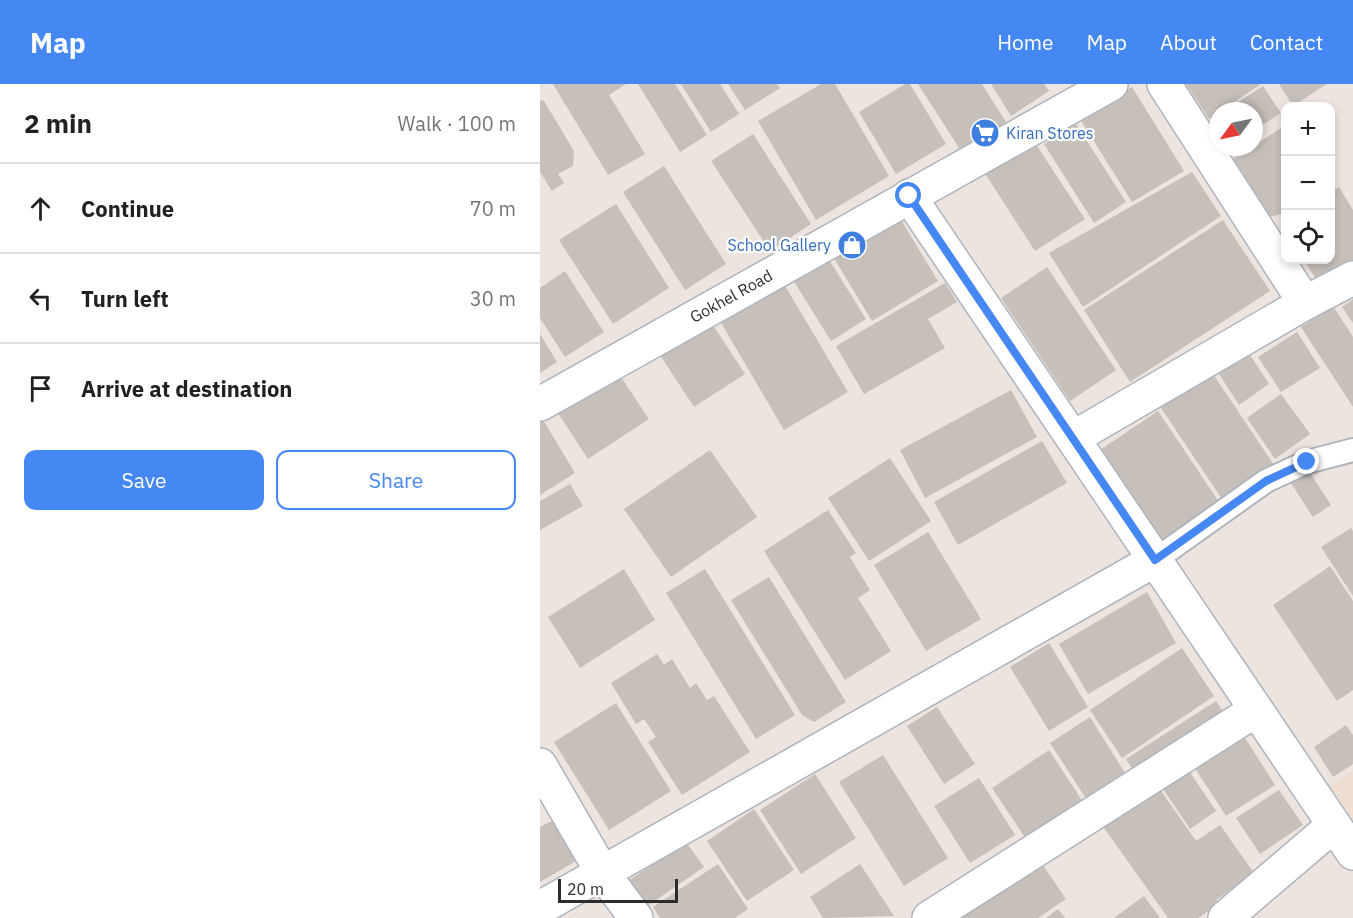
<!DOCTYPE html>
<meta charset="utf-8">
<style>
:root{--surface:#fff;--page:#f6f6f6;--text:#202124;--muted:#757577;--line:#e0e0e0;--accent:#4688f3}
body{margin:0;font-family:"IBM Plex Sans",sans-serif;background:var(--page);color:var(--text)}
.controls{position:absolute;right:18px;top:18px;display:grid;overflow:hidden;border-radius:12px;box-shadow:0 3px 9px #0003}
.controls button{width:54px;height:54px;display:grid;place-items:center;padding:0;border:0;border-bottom:2px solid var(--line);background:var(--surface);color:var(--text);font:30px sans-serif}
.compass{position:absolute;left:669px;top:18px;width:54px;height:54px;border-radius:50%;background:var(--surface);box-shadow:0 3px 9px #0003;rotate:237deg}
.scale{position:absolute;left:18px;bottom:15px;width:120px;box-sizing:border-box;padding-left:6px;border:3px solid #2c2c2c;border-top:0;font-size:16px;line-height:21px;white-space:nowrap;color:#2c2c2c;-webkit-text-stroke:4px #fff;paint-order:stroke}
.stop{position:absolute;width:18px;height:18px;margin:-14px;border:4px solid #4688f3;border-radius:50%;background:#fff}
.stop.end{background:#4688f3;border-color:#fff;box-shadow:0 2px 6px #0008}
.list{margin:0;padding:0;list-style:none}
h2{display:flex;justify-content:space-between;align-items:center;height:78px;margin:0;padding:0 24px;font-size:26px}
h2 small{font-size:20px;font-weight:400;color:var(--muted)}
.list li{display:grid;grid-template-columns:39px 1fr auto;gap:18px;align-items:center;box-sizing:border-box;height:90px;padding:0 24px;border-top:2px solid var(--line)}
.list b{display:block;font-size:22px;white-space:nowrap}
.list em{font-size:20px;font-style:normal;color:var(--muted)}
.actions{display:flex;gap:12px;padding:18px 24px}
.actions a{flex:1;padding:14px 0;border:2px solid var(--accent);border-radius:12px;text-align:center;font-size:21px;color:var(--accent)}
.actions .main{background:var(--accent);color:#fff}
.icon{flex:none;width:33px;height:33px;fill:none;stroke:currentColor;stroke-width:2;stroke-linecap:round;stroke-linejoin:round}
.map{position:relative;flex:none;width:813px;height:834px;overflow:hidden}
header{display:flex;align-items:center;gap:36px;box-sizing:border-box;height:84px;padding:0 30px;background:var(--accent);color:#fff}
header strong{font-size:28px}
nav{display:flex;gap:33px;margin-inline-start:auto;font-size:21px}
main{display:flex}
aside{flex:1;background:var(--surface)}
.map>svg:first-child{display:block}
.education{fill:#eedecf}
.building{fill:#c6bfba}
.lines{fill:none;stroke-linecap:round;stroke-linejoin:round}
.lane-casing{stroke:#afb4bc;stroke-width:26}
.street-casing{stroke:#afb4bc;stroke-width:36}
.lane{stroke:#fff;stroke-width:22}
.street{stroke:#fff;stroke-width:33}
.route{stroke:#4688f3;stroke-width:8}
.labels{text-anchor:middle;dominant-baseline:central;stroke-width:4.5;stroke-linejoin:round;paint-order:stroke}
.shop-label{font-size:16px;fill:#366cbe;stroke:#fff;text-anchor:start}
.street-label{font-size:16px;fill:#2c2c2c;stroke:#fff}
</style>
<header>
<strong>Map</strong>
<nav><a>Home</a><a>Map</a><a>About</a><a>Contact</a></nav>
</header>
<main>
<aside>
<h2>2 min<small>Walk · 100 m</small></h2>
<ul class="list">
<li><svg class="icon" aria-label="ahead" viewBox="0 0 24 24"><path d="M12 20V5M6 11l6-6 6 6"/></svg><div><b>Continue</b></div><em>70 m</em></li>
<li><svg class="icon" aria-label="left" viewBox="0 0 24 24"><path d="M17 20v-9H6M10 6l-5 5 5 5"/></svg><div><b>Turn left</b></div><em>30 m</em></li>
<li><svg class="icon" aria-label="arrive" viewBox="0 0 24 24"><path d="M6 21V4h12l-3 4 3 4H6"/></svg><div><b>Arrive at destination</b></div></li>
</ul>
<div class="actions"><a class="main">Save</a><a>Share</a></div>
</aside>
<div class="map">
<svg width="813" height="834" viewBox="0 0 813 834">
<rect width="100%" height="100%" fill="#ede4df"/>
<!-- education -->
<path class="education" d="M813 687V736L791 703Z"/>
<!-- building -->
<g class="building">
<path d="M13 0H86L69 11 105 70 68 91Z"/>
<path d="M98 0H135L167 51 140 68Z"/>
<path d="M141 0H180L199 30 171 48Z"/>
<path d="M188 0H237L240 4 205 26Z"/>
<path d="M281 0H295L349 92 276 136 218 37Z"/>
<path d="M365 0H370L406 60 356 90 319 28Z"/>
<path d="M378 0H442L466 38 421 67Z"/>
<path d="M451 0H504L509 7 471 32Z"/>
<path d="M646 0H721L669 35Z"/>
<path d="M739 0H787L753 22Z"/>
<path d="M723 2 741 29 714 46V27H684Z"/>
<path d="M592 3 644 87 592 118 540 35Z"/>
<path d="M0 16 4 17 34 67 33 82 18 90 24 99 12 107 0 88Z"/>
<path d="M536 40 586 118 554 139 504 60Z"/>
<path d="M746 41V129L729 133 691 76Z"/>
<path d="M213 50 271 140 230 167 171 77Z"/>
<path d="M493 56 545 135 495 167 444 88Z"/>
<path d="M124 82 186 180 145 206 83 108Z"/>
<path d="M652 88 681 132 543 223 509 169Z"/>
<path d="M799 103 813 126V182L781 203 764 176H790V109Z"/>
<path d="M76 120 129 204 73 240 19 156Z"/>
<path d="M358 131 398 197 332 237 292 171Z"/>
<path d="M683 136 730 207 590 298 544 226Z"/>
<path d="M288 174 326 235 291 257 253 196Z"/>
<path d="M507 183 576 286 530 317 461 214Z"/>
<path d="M25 187 64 248 25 273 0 234V204Z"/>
<path d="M405 199 417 218 388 235 405 264 324 310 296 262Z"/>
<path d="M244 200 308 308 244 346 180 237Z"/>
<path d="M813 215V239L802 223Z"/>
<path d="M793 222 813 253V323L761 243Z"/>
<path d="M169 235 205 290 154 323 118 268Z"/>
<path d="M757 248 780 284 741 308 718 273Z"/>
<path d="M0 250 17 278 0 289Z"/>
<path d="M709 269 729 300 699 321 679 290Z"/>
<path d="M671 287 734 381 682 415 619 321Z"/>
<path d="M79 290 109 335 48 375 18 329Z"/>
<path d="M471 306 497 353 385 414 360 366Z"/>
<path d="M741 310 770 350 735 375 707 334Z"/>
<path d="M618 327 679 418 617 459 557 368Z"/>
<path d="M3 336 35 389 0 411V338Z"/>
<path d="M502 357 527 399 418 461 394 418Z"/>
<path d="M170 366 217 433 131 493 84 425Z"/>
<path d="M350 374 391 437 329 477 288 414Z"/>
<path d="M765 381 791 421 773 433 747 393Z"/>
<path d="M30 400 43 422 0 446V417Z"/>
<path d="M288 426 316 469 310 473 330 506 318 514 351 567 305 596 224 467Z"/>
<path d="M811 444 813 447V512L781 463Z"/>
<path d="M388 448 441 535 386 567 334 481Z"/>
<path d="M790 482 813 517V606L797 617 733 521Z"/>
<path d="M84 485 115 536 40 584 8 533Z"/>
<path d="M165 485 255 631 216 655 126 509Z"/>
<path d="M229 493 306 618 274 638 262 631 191 516Z"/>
<path d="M607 508 636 559 548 610 519 560Z"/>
<path d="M509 559 548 623 509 647 470 583Z"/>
<path d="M642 564 674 612 582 674 550 626Z"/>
<path d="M117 570 124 581 132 575 150 604 156 599 167 616 174 612 210 668 142 711 108 658 116 653 104 635 96 640 71 599Z"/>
<path d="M676 617 688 635 598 694 586 675Z"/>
<path d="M76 619 131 707 69 746 14 658Z"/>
<path d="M397 623 435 680 404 700 367 642Z"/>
<path d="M550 633 590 697 551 722 510 659Z"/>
<path d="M806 641 813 651V680L793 693 774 663Z"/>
<path d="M700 646 735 701 686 732 651 678Z"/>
<path d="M509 666 543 718 486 755 452 704Z"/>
<path d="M343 671 408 774 364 802 299 698Z"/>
<path d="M643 678 676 727 650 745 617 696Z"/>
<path d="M275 690 316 754 261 790 220 726Z"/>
<path d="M439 694 475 751 430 779 394 722Z"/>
<path d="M612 694 656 757 680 741 714 789 676 816 679 820 658 834H628L557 734Z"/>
<path d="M739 706 763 741 720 770 696 734Z"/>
<path d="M214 725 254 786 207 817 167 757Z"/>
<path d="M12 737 36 777 0 798V743Z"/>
<path d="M146 758 164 783 103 825 85 799Z"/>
<path d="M496 771 526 815 498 834H404Z"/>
<path d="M178 780 208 825 195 834H120L113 823Z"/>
<path d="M320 780 354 832 283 834 270 813Z"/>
<path d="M604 812 620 834H574Z"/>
<path d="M518 825 525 834H506Z"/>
</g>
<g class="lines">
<!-- lane casing -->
<g class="lane-casing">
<path id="lane" d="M615 476 726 397 767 378 813 366"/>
</g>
<!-- street casing -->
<g class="street-casing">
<g id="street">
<path d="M624 0 765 219"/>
<path d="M369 112 813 769"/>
<path d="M0 320 571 0"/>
<path d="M533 354 765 219 813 194"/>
<path d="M0 681 62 788 96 834"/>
<path d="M0 824 615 476"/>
<path d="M389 834 716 626"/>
<path d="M685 834 794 741"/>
</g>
</g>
<!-- lane -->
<use href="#lane" class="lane"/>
<!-- street -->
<use href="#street" class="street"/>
</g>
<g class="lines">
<!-- route -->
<path class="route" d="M369 112 615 476 726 397 767 378"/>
</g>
<!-- icons -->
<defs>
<g id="supermarket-disc" transform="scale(1.5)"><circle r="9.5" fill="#3f7fe0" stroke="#fff"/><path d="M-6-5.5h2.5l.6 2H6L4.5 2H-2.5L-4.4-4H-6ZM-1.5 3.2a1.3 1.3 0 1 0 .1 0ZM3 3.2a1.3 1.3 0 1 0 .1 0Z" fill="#fff"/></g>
<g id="shop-disc" transform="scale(1.5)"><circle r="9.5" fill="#3f7fe0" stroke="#fff"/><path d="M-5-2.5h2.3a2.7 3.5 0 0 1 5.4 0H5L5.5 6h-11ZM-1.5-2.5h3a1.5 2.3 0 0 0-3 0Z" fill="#fff"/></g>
</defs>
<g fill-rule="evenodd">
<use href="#supermarket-disc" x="445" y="49"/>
<use href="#shop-disc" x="312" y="161"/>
</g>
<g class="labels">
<!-- shop labels -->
<g class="shop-label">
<text x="466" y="49">Kiran Stores</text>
<text x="291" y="161" text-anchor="end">School Gallery</text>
</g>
<!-- street labels -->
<g class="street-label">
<text transform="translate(191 212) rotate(-29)">Gokhel Road</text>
</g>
</g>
</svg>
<div class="controls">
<button>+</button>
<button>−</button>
<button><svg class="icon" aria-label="locate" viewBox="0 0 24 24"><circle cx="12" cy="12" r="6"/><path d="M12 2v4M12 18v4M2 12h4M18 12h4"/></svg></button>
</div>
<svg class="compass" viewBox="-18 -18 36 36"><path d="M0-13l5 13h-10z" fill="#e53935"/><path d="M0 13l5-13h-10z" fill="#757577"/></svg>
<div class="scale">20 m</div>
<div class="stop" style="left:369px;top:112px"></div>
<div class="stop end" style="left:767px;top:378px"></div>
</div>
</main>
